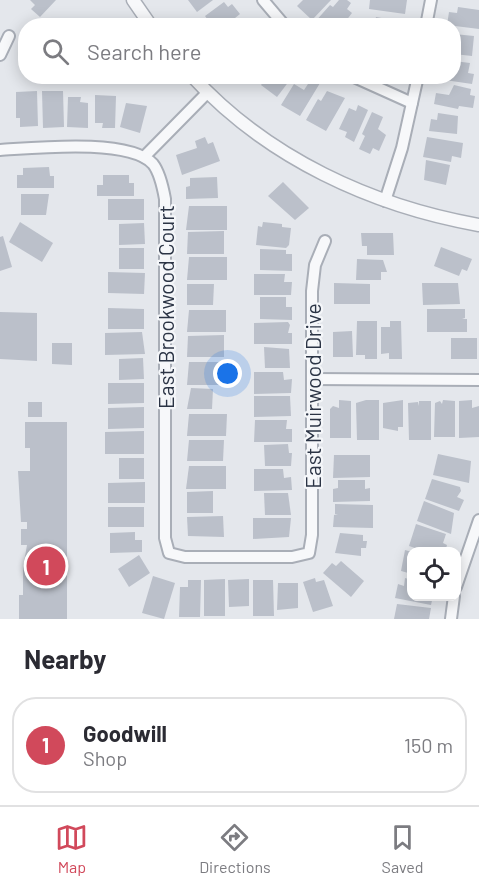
<!DOCTYPE html>
<style>
:root{--surface:#fff;--page:#f2f2f3;--text:#2b2b33;--muted:#7c7c81;--line:#e1e1e2;--accent:#d1495b}
body{margin:0;font-family:Barlow,sans-serif;background:var(--page);color:var(--text)}
.controls{position:absolute;right:18px;bottom:18px;display:grid;overflow:hidden;border-radius:12px;box-shadow:0 3px 15px #0003}
.controls button{width:54px;height:54px;display:grid;place-items:center;padding:0;border:0;border-bottom:2px solid var(--line);background:var(--surface);color:var(--text);font:30px sans-serif}
.you{position:absolute;left:228px;top:374px;width:21px;height:21px;margin:-15px;border:4px solid #fff;border-radius:50%;background:#1a73e8;box-shadow:0 0 0 9px #1a73e833}
.badge{display:grid;place-items:center;width:39px;height:39px;border-radius:50%;background:var(--accent);color:#fff;font-size:20px;font-weight:700}
.pin{position:absolute;translate:-50% -50%;border:3px solid #fff;box-shadow:0 2px 6px #0006}
.list{margin:0;padding:0;list-style:none}
h2{display:flex;justify-content:space-between;align-items:center;height:78px;margin:0;padding:0 24px;font-size:26px}
h2 small{font-size:20px;font-weight:400;color:var(--muted)}
.list li{display:grid;grid-template-columns:39px 1fr auto;gap:18px;align-items:center;box-sizing:border-box;height:96px;margin:0 12px 12px;padding:0 12px;border:2px solid var(--line);border-radius:24px}
.list b{display:block;font-size:22px;white-space:nowrap}
.list p{margin:0;font-size:20px;white-space:nowrap;color:var(--muted)}
.list em{font-size:20px;font-style:normal;color:var(--muted)}
.icon{flex:none;width:33px;height:33px;fill:none;stroke:currentColor;stroke-width:2;stroke-linecap:round;stroke-linejoin:round}
.map{position:relative;flex:none;width:479px;height:619px;overflow:hidden}
.search{position:absolute;background:var(--surface);box-shadow:0 3px 15px #0003;left:18px;right:18px;top:18px;height:66px;display:flex;align-items:center;gap:15px;box-sizing:border-box;padding:0 21px;border-radius:24px;color:var(--muted);font-size:22px}
.sheet{height:186px;background:var(--surface)}
nav{display:flex;justify-content:space-around;align-items:center;box-sizing:border-box;height:84px;border-top:2px solid var(--line);background:var(--surface);font-size:16px;color:var(--muted)}
nav a{display:grid;justify-items:center;gap:3px}
nav .on{color:var(--accent)}
.map>svg:first-child{display:block}
.building{fill:#bbc0ca}
.lines{fill:none;stroke-linecap:round;stroke-linejoin:round}
.minor-casing{stroke:#a9aeb7;stroke-width:14}
.tertiary-casing{stroke:#a9aeb7;stroke-width:15}
.minor{stroke:#f7f8fa;stroke-width:10}
.tertiary{stroke:#f7f8fa;stroke-width:12}
.labels{text-anchor:middle;dominant-baseline:central;stroke-width:4.5;stroke-linejoin:round;paint-order:stroke}
.street-label{font-size:21px;fill:#2b3445;stroke:#f4f6f9}
</style>
<div class="map">
<svg width="479" height="619" viewBox="0 0 479 619">
<rect width="100%" height="100%" fill="#e4e7ec"/>
<!-- building -->
<g class="building">
<path d="M30 0H56L40 17 31 9 35 5Z"/>
<path d="M188 0H213L197 12Z"/>
<path d="M303 0H331L312 20 297 6Z"/>
<path d="M339 0H347L351 3 347 9 352 13 342 26 333 20 328 26 314 23 330 5 333 7Z"/>
<path d="M370 0H407L405 14 369 9Z"/>
<path d="M224 2 228 7 232 4 240 14 225 26H212L205 16Z"/>
<path d="M458 7 479 10V29L447 25 449 12 457 13Z"/>
<path d="M376 17 398 21 397 26H374Z"/>
<path d="M83 20V26H46V21Z"/>
<path d="M454 34 474 36 472 56 454 54Z"/>
<path d="M454 61 470 63 468 73 474 74 472 84 438 79 439 76H454Z"/>
<path d="M268 76H293L277 97 261 85Z"/>
<path d="M312 78 320 83 300 116 281 105 294 84 304 90Z"/>
<path d="M454 85 471 89 470 95 475 96 473 108 459 106 458 109 434 104 436 93 449 95Z"/>
<path d="M37 91 38 126 20 127V118H16V92Z"/>
<path d="M42 91H63L64 127 43 128Z"/>
<path d="M327 91 345 98 326 131 306 120 318 99 321 101Z"/>
<path d="M95 95 116 96 115 128H102L103 123H95Z"/>
<path d="M68 97H81L80 102 88 103V128L67 127Z"/>
<path d="M126 103 147 106 140 133 120 127Z"/>
<path d="M358 105 368 110 354 142 345 137 347 132 339 129 349 108 356 111Z"/>
<path d="M372 112 383 117 378 129 386 135 379 151 373 148 370 154 359 149 365 136 362 134Z"/>
<path d="M438 113 458 116 457 134 429 131 431 119 437 120Z"/>
<path d="M205 137 208 144 213 142 220 161 182 175 176 155 197 148 195 141Z"/>
<path d="M427 137 463 143 461 158 452 156 451 162 423 157Z"/>
<path d="M426 160 450 165 446 185 424 180Z"/>
<path d="M49 167 50 176H54V188H17V175H23V168Z"/>
<path d="M103 175H129V183H134V196H97V185H103Z"/>
<path d="M217 177 218 198 186 199V187L190 186V178Z"/>
<path d="M283 182 309 208 295 220 268 196Z"/>
<path d="M21 194H49L46 215H21Z"/>
<rect x="108" y="199" width="36" height="21"/>
<path d="M189 206H227V230H186Z"/>
<path d="M20 222 53 243 42 262 9 242Z"/>
<path d="M263 222 282 224V227L291 228 289 245 286 248 256 245 258 226 262 227Z"/>
<path d="M144 223 145 244 119 245V224Z"/>
<path d="M224 231V254H187L188 232Z"/>
<path d="M361 233H393L394 255H367V246H362Z"/>
<path d="M3 236 12 267 0 271V237Z"/>
<path d="M441 247 472 259 467 271 462 269 459 276 434 266Z"/>
<rect x="119" y="248" width="25" height="21"/>
<path d="M260 249 286 250V254H292V271L260 270Z"/>
<path d="M189 257H227V280H187Z"/>
<path d="M357 259 383 260 387 272H381V280H356Z"/>
<path d="M108 272 145 273 144 294 108 293Z"/>
<path d="M254 274H285L284 282H292L291 295H254Z"/>
<path d="M334 283 370 284V304H334Z"/>
<path d="M422 283H458L460 304 423 305Z"/>
<path d="M187 284H214L213 305H187Z"/>
<path d="M260 297H286V307H292V320L260 319Z"/>
<path d="M108 308 144 309V329H108Z"/>
<path d="M427 309H465V318L462 319H467V332H427Z"/>
<path d="M189 310H226V332H187Z"/>
<path d="M0 312 37 313V361L0 359Z"/>
<path d="M357 321H377V359H365V355H356Z"/>
<path d="M390 321H401L402 359H389V353L381 354V327H390Z"/>
<path d="M288 322 290 325 288 333H292V344H254V323Z"/>
<path d="M352 331 353 357H333V332Z"/>
<path d="M142 332 145 354 105 355V333Z"/>
<path d="M224 335V357H187L188 336Z"/>
<rect x="451" y="338" width="26" height="21"/>
<path d="M52 343H72V365L52 364Z"/>
<path d="M264 347 289 349 290 368H265Z"/>
<path d="M143 358 144 379 119 380V359Z"/>
<path d="M189 362H227V385H187Z"/>
<path d="M254 372H283L284 380 292 379 291 393 254 394Z"/>
<path d="M108 383H144V403L108 404Z"/>
<path d="M191 388 213 389 212 409H187Z"/>
<path d="M254 396H290L291 416 254 417Z"/>
<path d="M339 400 351 401V438H330V409L333 406 339 408Z"/>
<path d="M366 400H379V440H357L356 403Z"/>
<path d="M403 400V427H398V431L383 428V403Z"/>
<path d="M443 400 455 401V437H434L435 403 440 401 442 404Z"/>
<path d="M472 400V408L479 406V437L459 438V401Z"/>
<path d="M419 401H431V440H409L408 403 418 402 419 406Z"/>
<rect x="28" y="402" width="14" height="15"/>
<path d="M144 407V428L108 429V408Z"/>
<path d="M189 414H227L226 436H187Z"/>
<path d="M255 420H287L286 429H292V442H254Z"/>
<path d="M25 422H67V619H19V595H23V568L27 545H21V529H27V522H21L18 471H30V448H25Z"/>
<path d="M144 431V454H105V432Z"/>
<path d="M189 440H224L223 461H187Z"/>
<path d="M288 444 289 453H292L291 466H265L264 445Z"/>
<path d="M438 454 471 461 469 483 433 475Z"/>
<path d="M334 455H370V477L333 478Z"/>
<rect x="119" y="458" width="25" height="21"/>
<path d="M189 466H226V489H186Z"/>
<path d="M254 469H283L284 478 291 477 292 490 254 491Z"/>
<path d="M432 479 460 487 461 491 457 497 464 500 459 511 425 499Z"/>
<path d="M338 480H365V489L370 488V501L333 502V489L338 488Z"/>
<path d="M145 482V503H108V483Z"/>
<path d="M213 491V513H187V492Z"/>
<path d="M264 493H288L291 515H265Z"/>
<path d="M424 501 454 513 451 534 417 521Z"/>
<path d="M335 504 373 505V528L333 527 334 515 338 514H335Z"/>
<rect x="108" y="507" width="36" height="20"/>
<path d="M223 516 224 537 188 536 187 517Z"/>
<path d="M253 518H291L289 537 253 539Z"/>
<path d="M416 524 446 534 443 543 447 545 445 552H427L409 546Z"/>
<path d="M135 532V540H142V552L110 553V533Z"/>
<path d="M340 533 363 535V541H367L366 548H361V556L335 553Z"/>
<path d="M405 550 412 552V574L401 571Z"/>
<path d="M139 555 150 573 129 587 118 569Z"/>
<path d="M341 561 364 581 351 597 323 573 332 563 336 566Z"/>
<path d="M153 576 175 583 164 619 142 613Z"/>
<path d="M315 578 316 582 324 580 333 606 313 612 303 582Z"/>
<path d="M405 578 412 580V596H433L431 605 395 598 398 584 404 586Z"/>
<path d="M225 579V616H204V580Z"/>
<path d="M249 579V606L229 607 228 580Z"/>
<path d="M188 580H201L200 617H179L180 587H188Z"/>
<path d="M253 580H273L274 616H253Z"/>
<path d="M278 583H298V608L277 610Z"/>
<path d="M397 604 431 608 429 619H394Z"/>
</g>
<g class="lines">
<!-- minor casing -->
<g class="minor-casing">
<g id="minor">
<path d="M263 0 285 26"/>
<path d="M426 26 431 0"/>
<path d="M0 55 9 36"/>
<path d="M352 76 412 103"/>
<path d="M0 150C35 148 129 138 153 164 160 173 163 188 165 199V538L169 553 185 557H292L309 553 312 535V291L315 265 325 241"/>
<path d="M144 157 207 93"/>
<path d="M385 201 402 148 418 76"/>
<path d="M312 379 479 380"/>
<path d="M456 587 479 520"/>
<path d="M451 619 454 596"/>
</g>
</g>
<!-- tertiary casing -->
<g class="tertiary-casing">
<g id="tertiary">
<path d="M133 0 151 26"/>
<path d="M192 76C267 158 372 206 479 225"/>
</g>
</g>
<!-- minor -->
<use href="#minor" class="minor"/>
<!-- tertiary -->
<use href="#tertiary" class="tertiary"/>
</g>
<g class="labels">
<!-- street labels -->
<g class="street-label">
<text transform="translate(165 307) rotate(-90)">East Brookwood Court</text>
<text transform="translate(312 396) rotate(-90)">East Muirwood Drive</text>
</g>
</g>
</svg>
<div class="controls">
<button><svg class="icon" aria-label="locate" viewBox="0 0 24 24"><circle cx="12" cy="12" r="6"/><path d="M12 2v4M12 18v4M2 12h4M18 12h4"/></svg></button>
</div>
<div class="you"></div>
<div class="pin badge" style="left:46px;top:566px">1</div>
<div class="search"><svg class="icon" aria-label="search" viewBox="0 0 24 24"><circle cx="10" cy="10" r="6"/><path d="M15 15l6 6"/></svg>Search here</div>
</div>
<section class="sheet">
<h2>Nearby<small></small></h2>
<ul class="list">
<li><span class="badge">1</span><div><b>Goodwill</b><p>Shop</p></div><em>150 m</em></li>
</ul>
</section>
<nav>
<a class="on"><svg class="icon" aria-label="map" viewBox="0 0 24 24"><path d="M3 6l6-2 6 2 6-2v14l-6 2-6-2-6 2zM9 4v14M15 6v14"/></svg>Map</a>
<a><svg class="icon" aria-label="directions" viewBox="0 0 24 24"><path d="M12 3l9 9-9 9-9-9zM9 14v-3h6M13 9l2 2-2 2"/></svg>Directions</a>
<a><svg class="icon" aria-label="saved" viewBox="0 0 24 24"><path d="M7 4h10v16l-5-4-5 4z"/></svg>Saved</a>
</nav>
